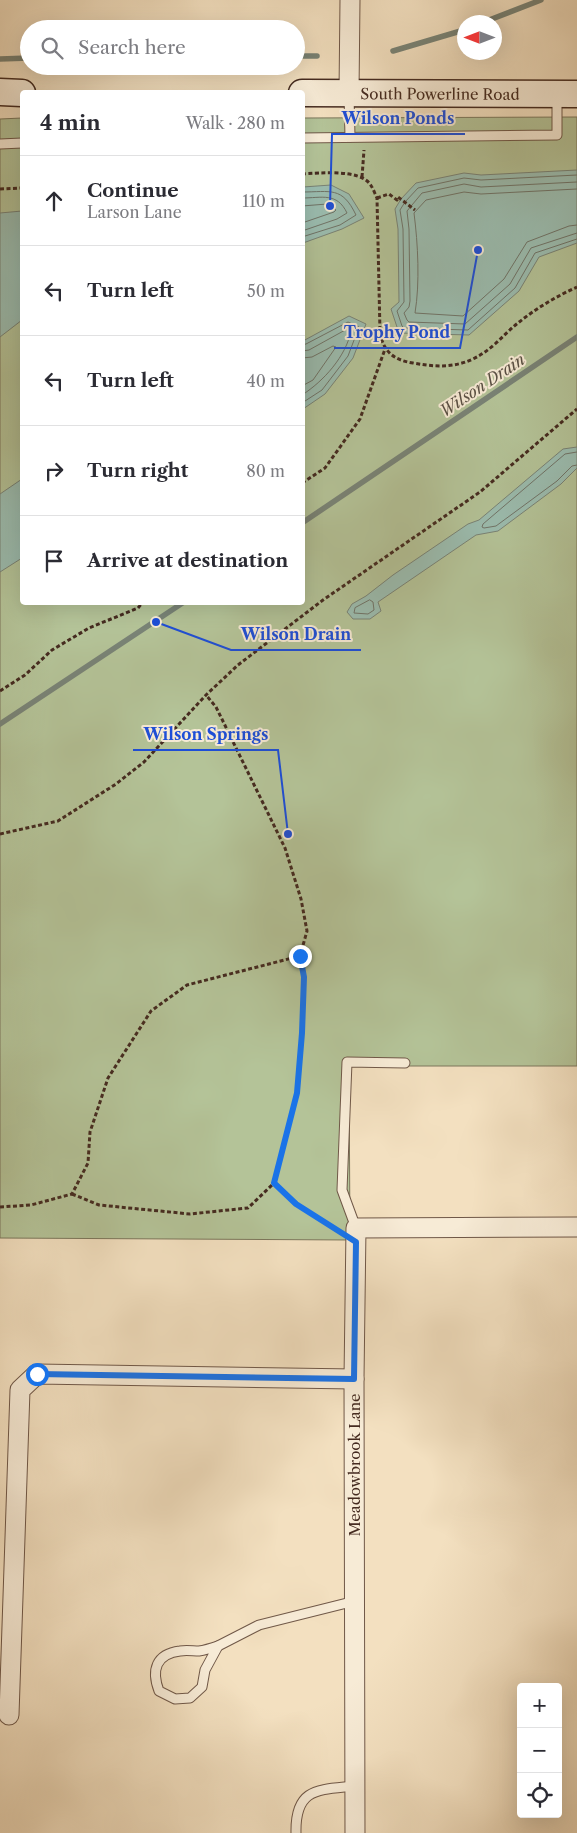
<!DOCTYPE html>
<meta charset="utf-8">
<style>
:root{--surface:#fff;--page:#f2f2f3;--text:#2b2b33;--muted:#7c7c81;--line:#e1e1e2}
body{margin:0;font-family:"Libre Caslon Text",serif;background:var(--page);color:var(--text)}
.controls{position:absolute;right:15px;bottom:15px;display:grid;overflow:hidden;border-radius:5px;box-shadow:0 5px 20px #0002}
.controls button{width:45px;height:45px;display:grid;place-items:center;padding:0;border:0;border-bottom:1px solid var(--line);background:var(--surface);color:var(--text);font:25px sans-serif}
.compass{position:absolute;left:457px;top:15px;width:45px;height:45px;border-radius:50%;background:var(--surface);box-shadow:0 5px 20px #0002;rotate:270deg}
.stop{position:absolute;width:15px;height:15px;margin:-11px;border:4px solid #1a73e8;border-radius:50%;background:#fff}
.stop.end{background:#1a73e8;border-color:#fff;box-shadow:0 1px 5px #0008}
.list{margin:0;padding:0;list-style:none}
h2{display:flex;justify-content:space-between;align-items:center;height:65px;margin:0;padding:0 20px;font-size:21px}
h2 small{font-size:16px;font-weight:400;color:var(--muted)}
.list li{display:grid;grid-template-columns:32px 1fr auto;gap:15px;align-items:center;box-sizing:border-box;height:90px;padding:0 20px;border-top:1px solid var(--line)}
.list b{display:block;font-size:19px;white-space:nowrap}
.list p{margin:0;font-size:16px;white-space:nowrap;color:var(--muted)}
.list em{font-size:16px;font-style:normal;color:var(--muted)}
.icon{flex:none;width:28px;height:28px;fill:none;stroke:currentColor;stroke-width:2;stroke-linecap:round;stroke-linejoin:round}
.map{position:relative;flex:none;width:577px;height:1833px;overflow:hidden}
.search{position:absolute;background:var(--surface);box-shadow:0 5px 20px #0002;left:20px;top:20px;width:285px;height:55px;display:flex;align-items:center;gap:12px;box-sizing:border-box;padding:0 18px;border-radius:28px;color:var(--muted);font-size:19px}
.panel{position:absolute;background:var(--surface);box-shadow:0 5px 20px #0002;left:20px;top:90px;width:285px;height:515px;border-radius:5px}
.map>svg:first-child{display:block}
.green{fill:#b4c398;stroke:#7c775c}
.water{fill:#9bbdb0;stroke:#798376}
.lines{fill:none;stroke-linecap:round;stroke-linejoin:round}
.shore{stroke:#707468;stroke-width:1}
.stream{stroke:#798376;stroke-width:5.5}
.lane-casing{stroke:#705848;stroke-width:11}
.street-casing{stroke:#705848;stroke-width:21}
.secondary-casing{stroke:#452b20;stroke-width:29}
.path{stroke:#452b20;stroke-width:3;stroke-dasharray:4 2.5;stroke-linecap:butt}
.lane{stroke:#f7ebd6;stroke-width:9}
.street{stroke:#f7ebd6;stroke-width:19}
.secondary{stroke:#f7ebd6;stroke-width:26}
.route{stroke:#1a73e8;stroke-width:6}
.labels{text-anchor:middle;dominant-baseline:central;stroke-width:4;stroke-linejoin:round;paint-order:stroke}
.street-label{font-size:15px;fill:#452b20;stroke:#f7ebd6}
.water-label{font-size:16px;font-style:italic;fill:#5a5044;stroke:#f7ebd6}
.leader{fill:none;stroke:#1d4ed8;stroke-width:2}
.callout-dot{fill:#1d4ed8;stroke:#f7ebd6;stroke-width:2}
.callout-label{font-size:16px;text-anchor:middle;font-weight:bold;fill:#1d4ed8;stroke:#f7ebd6;stroke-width:4;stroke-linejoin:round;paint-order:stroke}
</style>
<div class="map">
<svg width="577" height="1833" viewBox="0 0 577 1833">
<rect width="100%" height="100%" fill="#f3e0c0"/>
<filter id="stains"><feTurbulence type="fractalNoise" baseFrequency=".004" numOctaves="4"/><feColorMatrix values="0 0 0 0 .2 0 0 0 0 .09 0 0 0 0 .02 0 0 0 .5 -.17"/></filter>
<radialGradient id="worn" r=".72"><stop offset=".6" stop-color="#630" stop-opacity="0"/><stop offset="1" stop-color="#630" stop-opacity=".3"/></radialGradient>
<!-- green -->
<path class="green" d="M577 117V1066H349L350 1240 0 1238V119L22 118V602H302L303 118Z"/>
<!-- water -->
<g class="water">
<path d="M577 170V243L539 257 519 291 469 335 399 333 391 309 399 302 398 229 395 209 401 199 416 183 464 173 481 175Z"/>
<path d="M331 185 349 194 364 218 342 229 303 243V187Z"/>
<path d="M22 211V320L0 337V213Z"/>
<path d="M349 316 366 324 353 358 325 394 303 409V341Z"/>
<path d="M577 447V468L561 484 498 531 476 535 378 602 381 611 370 619H353L347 612 352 604 366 596 393 575 468 524 479 520 563 449Z"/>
<path d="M22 479V558L0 572V494Z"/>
</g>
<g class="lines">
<!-- shore -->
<g class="shore">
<path d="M577 175 481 180 464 178 418 188 405 202 400 210 403 229 404 302 397 311 402 326 404 328 468 330 515 288 535 253 577 239"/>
<path d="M577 182 481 187 464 184 422 193 407 211 409 229 410 301 409 307 404 313 407 320 409 322 465 324 510 284 531 248 577 233"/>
<path d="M577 189 481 194 464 192 426 200 414 213C418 244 420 283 415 313L463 316 504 279 527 242 569 226 577 225"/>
<path d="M302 192C331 192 342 186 356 215L340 225 302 237"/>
<path d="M302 198C322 198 337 192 347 213L337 219 302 231"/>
<path d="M302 206 327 204 336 210 334 212 302 223"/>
<path d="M302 345 306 344 348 322 359 327 348 356 322 390 302 403"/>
<path d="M302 351 309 350 347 329 351 331C346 356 324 381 302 395"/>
<path d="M302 358 312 357 333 346 336 347 313 380 302 386"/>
<path d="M577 452 565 454 483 524 482 527 484 528 496 526 557 481 572 466 577 465"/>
<path d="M370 600 373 602 374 610 368 614 354 613 355 608Z"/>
</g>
<!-- stream -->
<g class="stream">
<path d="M484 22 541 0"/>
<path d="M393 51 464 30"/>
<path d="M296 56H317"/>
<path d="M0 59 29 58"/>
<path d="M302 523 577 337"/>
<path d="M0 724 184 602"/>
</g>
<!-- lane casing -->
<g class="lane-casing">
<g id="lane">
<path d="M349 95 350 137"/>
<path d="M302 138 557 135V97"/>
<path d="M0 144 22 143"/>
<path d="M356 1228 342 1190 347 1062 405 1063"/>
<path d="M218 1646 205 1670 202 1687 190 1698 175 1699 159 1691C151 1670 156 1654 180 1651 186 1650 193 1651 199 1651 206 1650 212 1648 218 1646Z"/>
<path d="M218 1646 259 1625 355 1601"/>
<path d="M296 1833C295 1787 319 1790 355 1786"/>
</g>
</g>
<!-- street casing -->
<g class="street-casing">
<g id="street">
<path d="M349 93 350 0"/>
<path d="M9 1715 20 1390 37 1374 354 1379"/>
<path d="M355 1833 354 1379 356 1228 577 1227"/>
</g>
</g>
<!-- secondary casing -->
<g class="secondary-casing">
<g id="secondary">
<path d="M0 92 22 93"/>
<path id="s1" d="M302 93 577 94"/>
</g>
</g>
<!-- path -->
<g class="path">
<path d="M302 174C320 173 359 169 370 184 373 188 375 194 377 198L380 332C383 351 393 360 413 363 446 369 469 367 495 344 503 337 510 329 518 323 535 309 557 296 577 287"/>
<path d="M362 177 364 150"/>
<path d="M0 189 22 188"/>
<path d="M377 198 389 194 397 200 398 197 415 210"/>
<path d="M302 483 325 468 360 419 385 349"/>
<path d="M0 691 25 675 52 650 89 628 138 608 143 602"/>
<path d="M0 834 58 821 116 784 144 762 206 695 238 665 323 600 480 492 577 409"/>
<path d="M274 1183C295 1203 313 1217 339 1231"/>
<path d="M72 1194 99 1205 190 1214 248 1208 274 1183 297 1093 302 1033 304 977 300 956"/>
<path d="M0 1207 31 1205 72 1194 88 1163 90 1132 108 1078 151 1011 187 985 300 956 307 931 301 899 285 848 216 707 206 695"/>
</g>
<!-- lane -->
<use href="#lane" class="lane"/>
<!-- street -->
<use href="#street" class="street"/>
<!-- secondary -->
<use href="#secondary" class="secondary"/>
</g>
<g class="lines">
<!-- route -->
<path class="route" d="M37 1374 354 1379 356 1242 296 1204 274 1183 297 1093 302 1033 304 977 300 956"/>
</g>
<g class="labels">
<!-- street labels -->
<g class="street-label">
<text stroke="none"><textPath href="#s1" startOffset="138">South Powerline Road</textPath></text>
<text transform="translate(354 1465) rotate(-90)">Meadowbrook Lane</text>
</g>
<!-- water labels -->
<g class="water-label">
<text transform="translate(482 385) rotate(-34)">Wilson Drain</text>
</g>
</g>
<!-- callouts -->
<path class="leader" d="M330 206L332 134H465M478 250L460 348H334M156 622L231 650H361M288 834L278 750H133"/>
<g class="callout-dot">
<circle cx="330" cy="206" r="5"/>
<circle cx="478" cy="250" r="5"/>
<circle cx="156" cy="622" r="5"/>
<circle cx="288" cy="834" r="5"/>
</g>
<g class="callout-label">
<text x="398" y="124">Wilson Ponds</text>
<text x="397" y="338">Trophy Pond</text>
<text x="296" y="640">Wilson Drain</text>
<text x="206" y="740">Wilson Springs</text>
</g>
<rect width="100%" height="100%" filter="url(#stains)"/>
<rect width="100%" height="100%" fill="url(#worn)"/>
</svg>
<div class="controls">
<button>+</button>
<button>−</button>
<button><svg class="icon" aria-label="locate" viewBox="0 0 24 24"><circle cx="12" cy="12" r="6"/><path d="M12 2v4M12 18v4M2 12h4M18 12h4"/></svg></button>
</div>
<svg class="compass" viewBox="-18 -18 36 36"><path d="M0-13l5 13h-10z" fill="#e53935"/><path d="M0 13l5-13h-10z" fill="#7c7c81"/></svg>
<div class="stop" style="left:37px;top:1374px"></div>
<div class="stop end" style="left:300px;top:956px"></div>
<div class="search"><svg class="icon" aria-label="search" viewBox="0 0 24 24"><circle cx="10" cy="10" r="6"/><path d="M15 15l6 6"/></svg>Search here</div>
<section class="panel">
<h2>4 min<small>Walk · 280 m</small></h2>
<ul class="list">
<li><svg class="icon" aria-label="ahead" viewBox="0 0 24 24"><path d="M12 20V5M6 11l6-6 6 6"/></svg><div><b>Continue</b><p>Larson Lane</p></div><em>110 m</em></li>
<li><svg class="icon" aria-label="left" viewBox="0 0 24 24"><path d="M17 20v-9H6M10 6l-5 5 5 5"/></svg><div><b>Turn left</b></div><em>50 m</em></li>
<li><svg class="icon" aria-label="left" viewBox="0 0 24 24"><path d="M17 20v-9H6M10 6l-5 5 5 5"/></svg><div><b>Turn left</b></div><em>40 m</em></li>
<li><svg class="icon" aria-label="right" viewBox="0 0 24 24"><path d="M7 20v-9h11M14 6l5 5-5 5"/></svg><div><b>Turn right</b></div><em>80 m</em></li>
<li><svg class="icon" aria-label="arrive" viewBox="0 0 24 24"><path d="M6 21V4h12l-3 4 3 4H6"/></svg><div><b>Arrive at destination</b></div></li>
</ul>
</section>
</div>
